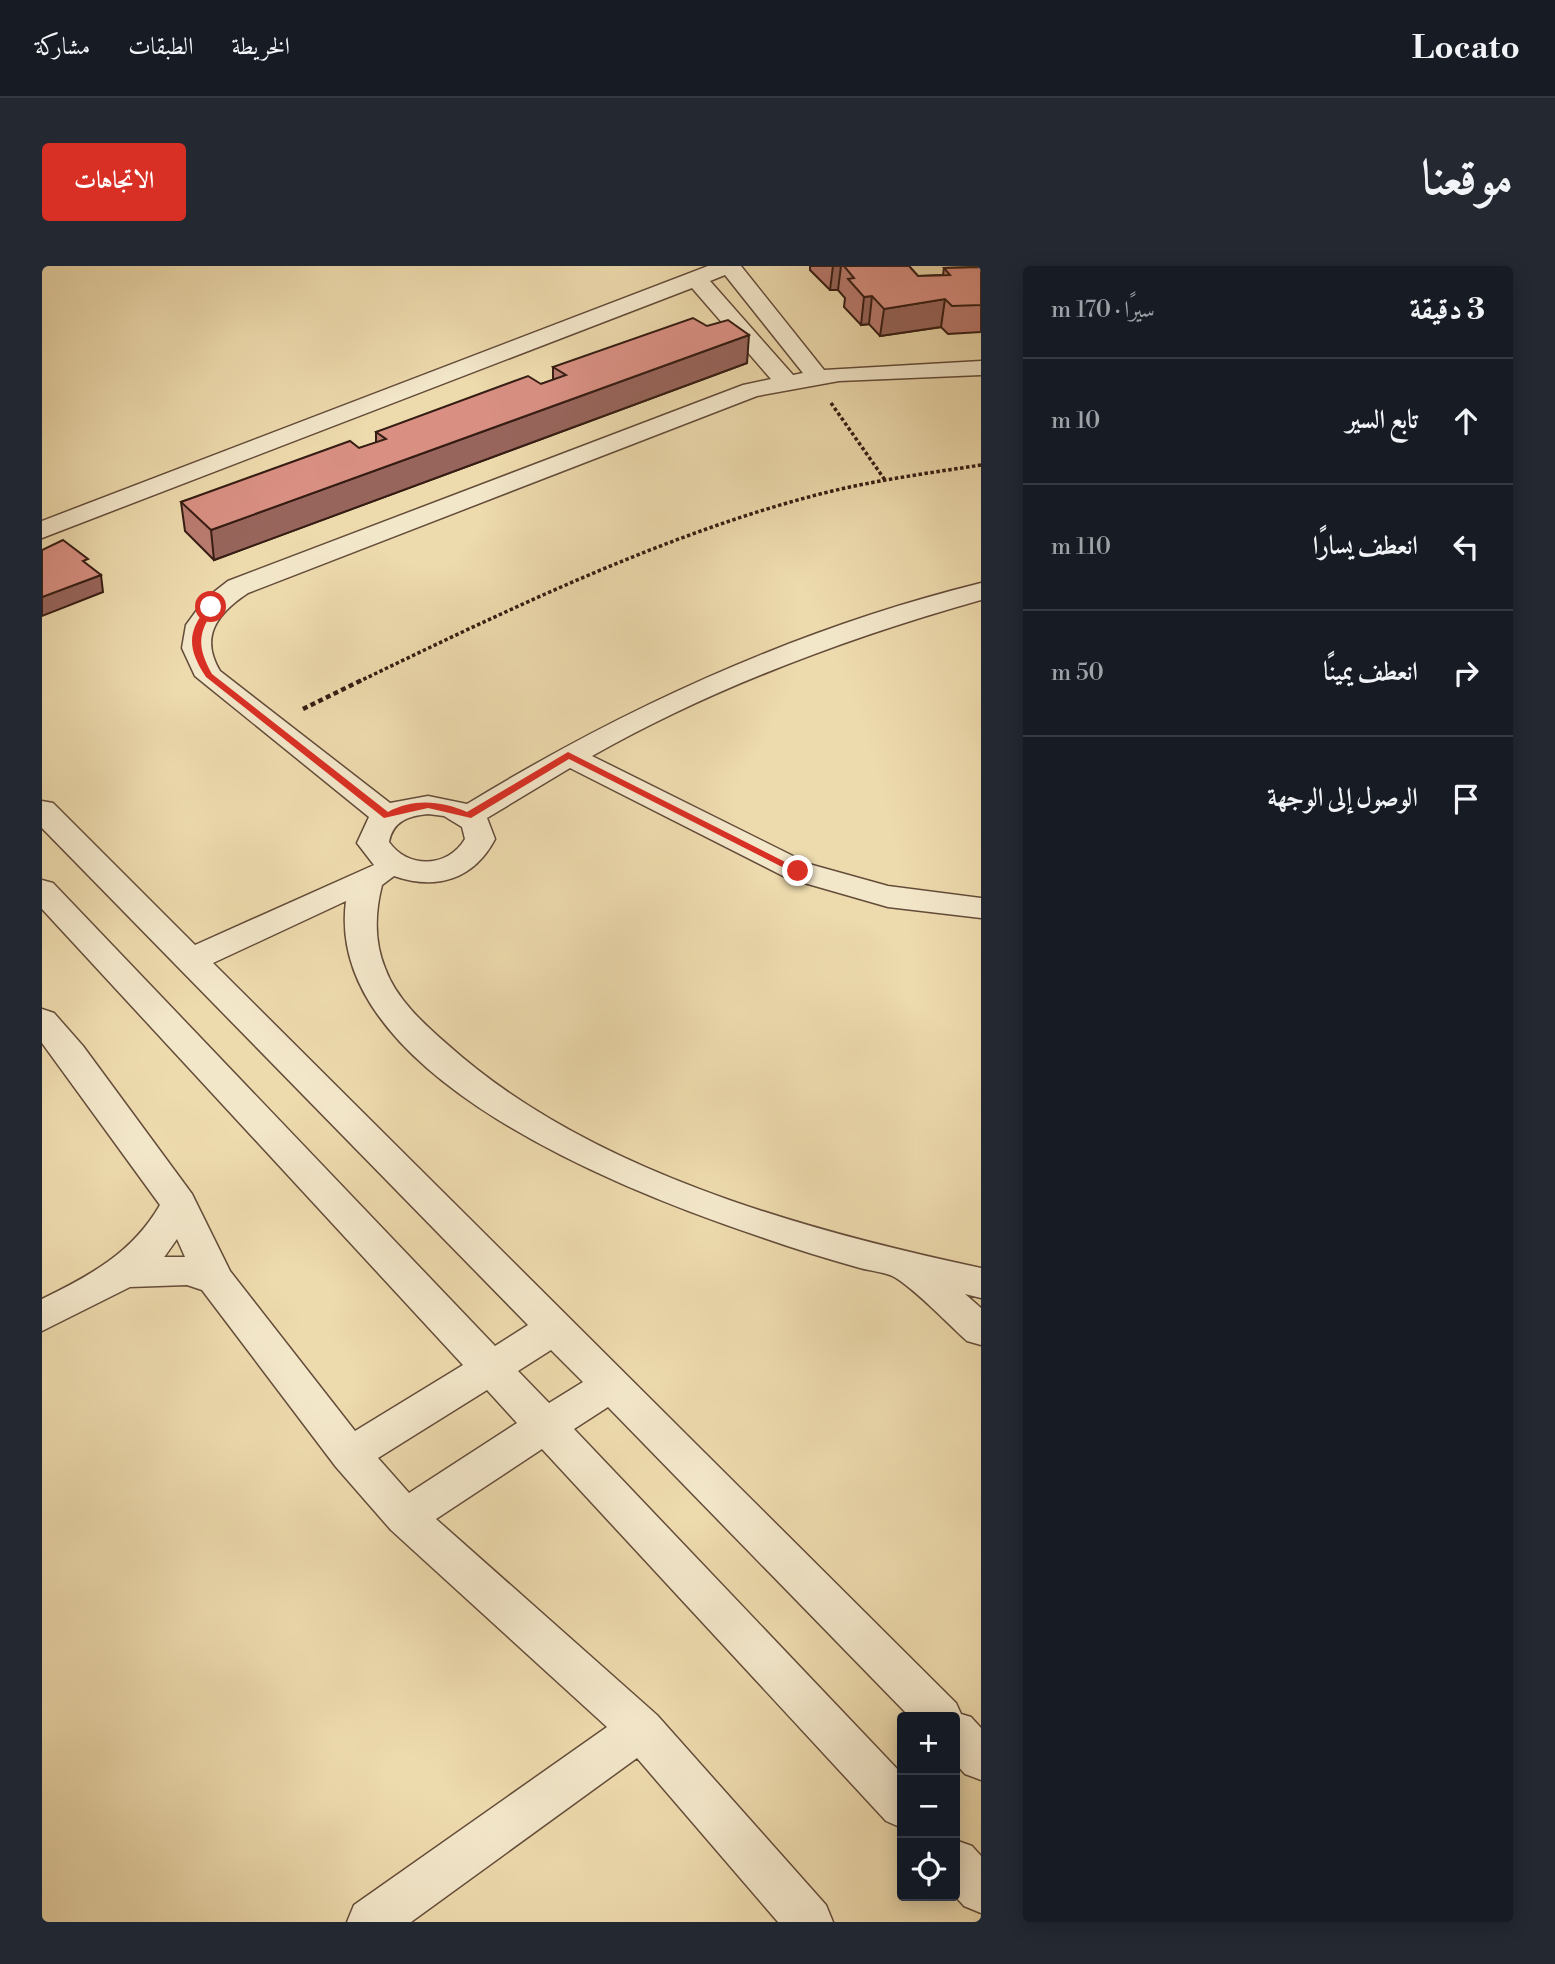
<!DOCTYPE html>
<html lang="ar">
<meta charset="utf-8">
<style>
:root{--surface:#171b24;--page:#242831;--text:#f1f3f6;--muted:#9ea1a6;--line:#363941;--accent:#d93025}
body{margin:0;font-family:"Libre Bodoni",Amiri,serif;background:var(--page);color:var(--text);direction:rtl}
.controls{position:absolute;right:21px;bottom:21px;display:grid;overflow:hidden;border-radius:7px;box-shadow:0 4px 18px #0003}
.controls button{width:63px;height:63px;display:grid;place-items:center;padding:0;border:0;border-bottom:2px solid var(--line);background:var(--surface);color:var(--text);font:35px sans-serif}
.stop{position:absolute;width:21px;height:21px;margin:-16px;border:5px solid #d93025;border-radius:50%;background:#fff}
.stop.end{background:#d93025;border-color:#fff;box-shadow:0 2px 7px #0008}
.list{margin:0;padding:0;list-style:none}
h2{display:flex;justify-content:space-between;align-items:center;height:91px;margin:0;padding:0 28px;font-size:30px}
h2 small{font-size:23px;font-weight:400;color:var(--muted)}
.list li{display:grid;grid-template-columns:46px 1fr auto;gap:21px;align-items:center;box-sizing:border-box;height:126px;padding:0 28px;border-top:2px solid var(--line)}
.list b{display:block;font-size:26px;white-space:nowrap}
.list em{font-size:23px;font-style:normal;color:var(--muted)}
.icon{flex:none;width:38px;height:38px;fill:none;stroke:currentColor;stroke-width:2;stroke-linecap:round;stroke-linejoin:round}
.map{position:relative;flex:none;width:939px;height:1656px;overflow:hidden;direction:ltr;border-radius:7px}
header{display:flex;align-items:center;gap:42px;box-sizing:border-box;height:98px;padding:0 35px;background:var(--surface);border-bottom:2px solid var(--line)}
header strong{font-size:33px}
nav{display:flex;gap:38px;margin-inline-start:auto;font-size:24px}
.intro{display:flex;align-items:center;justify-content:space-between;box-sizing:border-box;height:168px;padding:0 42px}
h1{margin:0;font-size:49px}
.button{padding:18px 32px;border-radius:7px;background:var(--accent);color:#fff;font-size:24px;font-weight:700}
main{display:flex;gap:42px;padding:0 42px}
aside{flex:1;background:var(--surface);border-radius:7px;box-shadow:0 4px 18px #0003}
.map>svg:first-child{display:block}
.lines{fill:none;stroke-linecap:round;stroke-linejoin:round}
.minor-casing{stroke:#644c3a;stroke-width:3}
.path-far1{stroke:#361d14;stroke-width:3.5;stroke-dasharray:3.5 2.5;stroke-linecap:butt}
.path{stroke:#361d14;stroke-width:4.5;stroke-dasharray:5 3.5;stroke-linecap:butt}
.minor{fill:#f3e7ca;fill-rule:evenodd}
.wall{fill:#bb7c71;stroke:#361d14;stroke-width:2}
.shaded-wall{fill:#98655c;stroke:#361d14;stroke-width:2}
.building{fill:#d99083;stroke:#361d14;stroke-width:2}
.route{fill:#d93025}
</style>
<header>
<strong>Locato</strong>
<nav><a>الخريطة</a><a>الطبقات</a><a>مشاركة</a></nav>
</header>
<div class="intro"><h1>موقعنا</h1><a class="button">الاتجاهات</a></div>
<main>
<aside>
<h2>3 دقيقة<small>سيرًا · 170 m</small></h2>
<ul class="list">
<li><svg class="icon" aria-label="ahead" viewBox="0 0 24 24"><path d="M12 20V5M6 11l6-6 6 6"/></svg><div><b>تابع السير</b></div><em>10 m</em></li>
<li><svg class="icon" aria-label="left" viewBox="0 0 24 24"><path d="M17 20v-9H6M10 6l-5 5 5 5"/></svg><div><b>انعطف يسارًا</b></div><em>110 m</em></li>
<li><svg class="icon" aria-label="right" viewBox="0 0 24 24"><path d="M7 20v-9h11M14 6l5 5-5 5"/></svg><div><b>انعطف يمينًا</b></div><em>50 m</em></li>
<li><svg class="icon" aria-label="arrive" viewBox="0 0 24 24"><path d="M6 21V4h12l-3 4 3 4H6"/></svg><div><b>الوصول إلى الوجهة</b></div></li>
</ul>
</aside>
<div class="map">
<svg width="939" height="1656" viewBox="0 0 939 1656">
<rect width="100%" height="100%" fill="#eddaad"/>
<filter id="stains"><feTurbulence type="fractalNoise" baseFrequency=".00286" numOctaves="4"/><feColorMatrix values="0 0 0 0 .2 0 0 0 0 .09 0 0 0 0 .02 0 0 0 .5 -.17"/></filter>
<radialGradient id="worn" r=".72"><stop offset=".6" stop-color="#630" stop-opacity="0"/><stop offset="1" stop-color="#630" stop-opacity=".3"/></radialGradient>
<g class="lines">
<!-- minor casing -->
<g class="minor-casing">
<g id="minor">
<path d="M666 0H699L782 104 939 95V109L797 115 715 130 206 327C176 347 157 370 178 405L348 537 386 530 425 538C584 441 757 362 939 317V334C805 372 672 421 550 490L767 598 846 620 939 632V652L846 641 745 612 528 502 445 552 453 573C432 613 395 625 352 610L340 619C333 646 332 675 343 702 354 733 382 758 406 779 545 904 760 964 939 1002V1032L923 1028 939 1042V1079L925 1075C904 1056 876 1026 854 1012 845 1006 828 1005 818 1002 786 993 753 983 722 972 590 928 281 811 304 635L171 697 914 1437 919 1448 929 1451 939 1462V1514L923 1508 913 1497V1451H868L566 1141 532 1163 860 1508V1562L844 1555 500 1183 394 1253 615 1449 784 1639 791 1656H736L595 1492 369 1656H305L312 1639 565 1461 349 1264 294 1201 160 1024 145 1019 88 1021 0 1065V1033C49 1009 90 987 118 939L0 777V743L12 747 41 780 150 928 188 1005 313 1165 421 1099 0 643V614L11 617 453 1080 486 1059 0 562V535L11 537 153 679 332 599 315 577 327 551 153 410 140 382 144 359 163 333 186 315 701 119 729 113 650 22 0 272V255ZM683 9 761 107 751 109 668 15ZM386 548 402 550 420 561 423 573C406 602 366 603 347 576 351 555 366 550 386 548ZM135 973 143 991H122L123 990ZM509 1084 541 1116 507 1137 476 1105ZM445 1124 475 1157 367 1227 336 1192Z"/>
<path d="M913 1574 930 1580 939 1590V1647L922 1640 913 1630Z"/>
</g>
</g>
<!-- path-far1 -->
<g class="path-far1">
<path d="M789 137 843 214"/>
<path d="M316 416C463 345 624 267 782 227 834 214 887 207 939 199"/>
</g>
<!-- path -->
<path class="path" d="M261 443 320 414"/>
<!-- minor -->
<use href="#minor" class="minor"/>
</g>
<!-- wall -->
<g class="wall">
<path d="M768 0H867L876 10 901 9 902 2 939 1V66L906 68 899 61 838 70 827 58 819 59 802 41 803 32 796 24H788L768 4Z"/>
<path d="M705 97 172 294 143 265 139 236 334 177V166L499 118 511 114V101Z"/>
</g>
<!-- shaded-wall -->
<g class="shaded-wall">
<path d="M791 0H799L796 24H788Z"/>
<path d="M830 30 827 58 819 59 822 31Z"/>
<path d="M903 33 899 61 838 70 842 43Z"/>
<path d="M707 69 705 97 172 294 169 264Z"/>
<path d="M59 309 61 326 0 350V331Z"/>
</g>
<!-- building -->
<g class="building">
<path d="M802 0H867L876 10 908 9 902 2 939 1V39L910 40 903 33 842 43 830 30 822 31 806 13 812 12Z"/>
<path d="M651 52 665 60 686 54 707 69 169 264 139 236 308 175 317 182 344 173 334 166 486 110 499 118 524 109 511 101Z"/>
<path d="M21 274 46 293 41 295 59 309 0 331V284Z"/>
</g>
<!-- route -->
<path class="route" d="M166 340 174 341C155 367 155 381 170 408L346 546C372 532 399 535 425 546L526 486 761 605 752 607 527 493 429 552 386 542 342 552 164 411C146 383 144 367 166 340Z"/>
<rect width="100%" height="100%" filter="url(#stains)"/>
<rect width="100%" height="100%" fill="url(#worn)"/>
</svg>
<div class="controls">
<button>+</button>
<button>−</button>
<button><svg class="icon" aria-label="locate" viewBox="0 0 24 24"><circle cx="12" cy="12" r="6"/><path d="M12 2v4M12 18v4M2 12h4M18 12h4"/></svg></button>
</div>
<div class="stop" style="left:169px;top:341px"></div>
<div class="stop end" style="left:756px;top:605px"></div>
</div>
</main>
